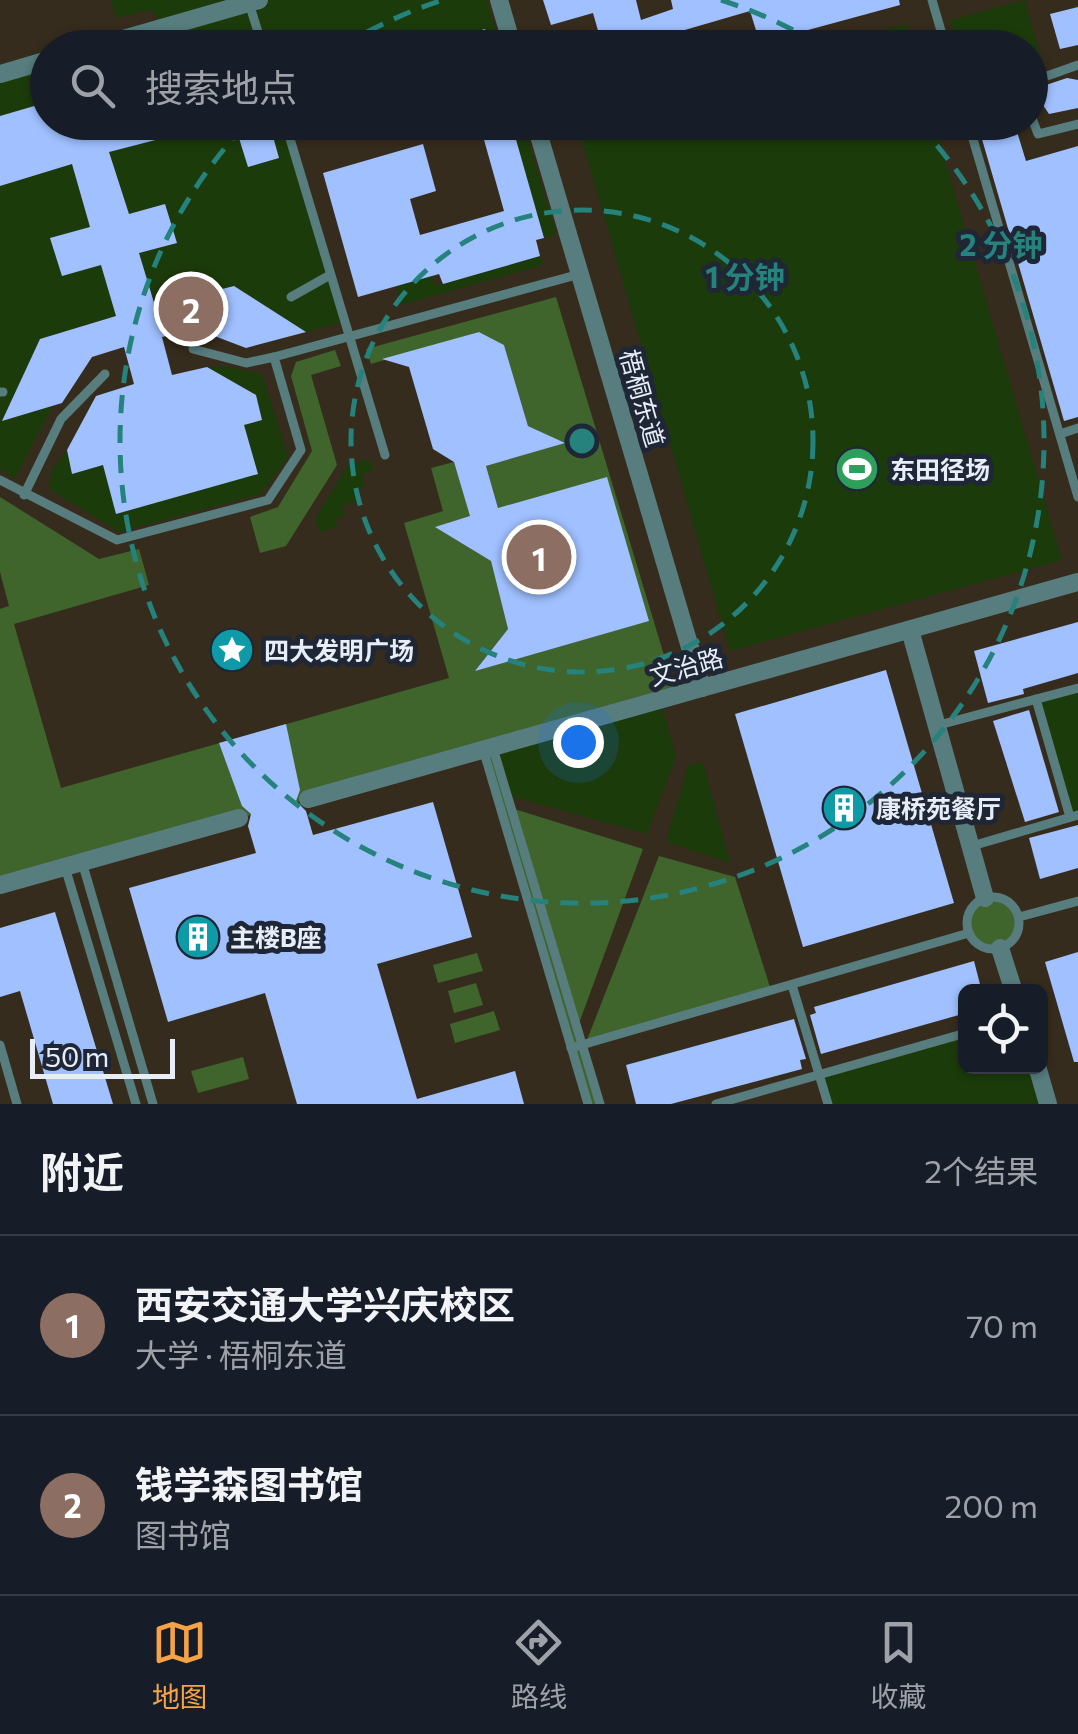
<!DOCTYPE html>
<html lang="zh">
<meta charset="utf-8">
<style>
:root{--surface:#171d28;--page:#242a34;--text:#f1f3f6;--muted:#9ea2a8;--line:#363b45;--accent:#f5a346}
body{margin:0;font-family:Commissioner,"Noto Sans SC",sans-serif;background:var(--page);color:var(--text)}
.controls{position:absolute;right:30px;bottom:30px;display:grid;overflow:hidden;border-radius:15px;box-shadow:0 2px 8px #0004}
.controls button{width:90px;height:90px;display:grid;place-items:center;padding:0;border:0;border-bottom:2px solid var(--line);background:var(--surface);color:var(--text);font:50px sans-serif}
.scale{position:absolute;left:30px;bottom:25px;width:145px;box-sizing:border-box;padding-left:10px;border:5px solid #e8eef8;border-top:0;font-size:28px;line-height:35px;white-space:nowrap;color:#e8eef8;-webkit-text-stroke:8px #1f2736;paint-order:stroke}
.you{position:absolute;left:578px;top:742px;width:35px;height:35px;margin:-25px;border:8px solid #fff;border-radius:50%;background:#1a73e8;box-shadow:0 0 0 15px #1a73e833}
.badge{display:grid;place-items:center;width:65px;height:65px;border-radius:50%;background:var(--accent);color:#fff;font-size:32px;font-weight:700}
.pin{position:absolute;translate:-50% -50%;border:5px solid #fff;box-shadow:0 2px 10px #0006}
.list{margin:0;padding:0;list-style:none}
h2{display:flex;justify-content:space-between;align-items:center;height:130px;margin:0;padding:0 40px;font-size:42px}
h2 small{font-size:32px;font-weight:400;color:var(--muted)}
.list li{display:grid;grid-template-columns:65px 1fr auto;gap:30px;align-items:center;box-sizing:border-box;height:180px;padding:0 40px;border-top:2px solid var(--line)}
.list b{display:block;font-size:38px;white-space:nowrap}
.list p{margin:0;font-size:32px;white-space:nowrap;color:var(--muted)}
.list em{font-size:32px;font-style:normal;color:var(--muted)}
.icon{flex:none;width:55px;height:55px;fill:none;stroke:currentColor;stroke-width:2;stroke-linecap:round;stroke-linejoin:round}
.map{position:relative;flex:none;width:1078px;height:1104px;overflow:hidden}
.search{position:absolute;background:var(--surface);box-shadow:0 2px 8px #0004;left:30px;right:30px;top:30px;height:110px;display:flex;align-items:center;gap:25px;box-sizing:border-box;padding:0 35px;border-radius:55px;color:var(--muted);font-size:38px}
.sheet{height:490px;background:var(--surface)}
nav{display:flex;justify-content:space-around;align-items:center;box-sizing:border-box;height:140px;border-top:2px solid var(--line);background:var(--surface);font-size:28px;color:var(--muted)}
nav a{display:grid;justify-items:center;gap:5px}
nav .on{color:var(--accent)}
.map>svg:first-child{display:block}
.education{fill:#362c1d;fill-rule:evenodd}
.green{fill:#1c3b0a}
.forest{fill:#3f652d}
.building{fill:#a0c0ff}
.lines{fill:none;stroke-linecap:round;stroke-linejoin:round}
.service{stroke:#577d7e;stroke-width:9}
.minor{stroke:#577d7e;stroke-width:18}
.ring{fill:none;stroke:#25827c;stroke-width:5;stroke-dasharray:18 12}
.labels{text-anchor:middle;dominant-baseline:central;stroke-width:10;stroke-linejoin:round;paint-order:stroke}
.street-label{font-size:25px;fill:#e8eef8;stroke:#1f2736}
.poi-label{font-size:25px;font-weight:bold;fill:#e8eef8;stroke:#1f2736;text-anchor:start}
.centre{fill:#25827c;stroke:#1f2736;stroke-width:5}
.ring-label{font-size:30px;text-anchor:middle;font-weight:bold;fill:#25827c;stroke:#1f2736;stroke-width:10;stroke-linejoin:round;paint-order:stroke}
</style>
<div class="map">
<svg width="1078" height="1104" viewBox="0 0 1078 1104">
<rect width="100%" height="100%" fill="#1f2736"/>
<!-- education -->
<path class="education" d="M0 0H1078V1104H0ZM48 48H1030V122H48ZM966 992H1040V1066H966Z"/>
<!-- green -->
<g class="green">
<path d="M111 0H487L501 47H490L484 29 419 47 94 48 164 27 150 10 116 18Z"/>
<path d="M1025 0 1043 68 1031 72 1030 48 958 47 950 20Z"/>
<path d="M906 24 912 47H824L905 24Z"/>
<path d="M47 61V102L0 116V74Z"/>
<path d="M221 123H234L249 167 279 158 269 123H320L322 130 290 139 343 322 306 332 234 287 155 306 139 253 177 243 165 204 129 214 109 152Z"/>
<path d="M511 123H523L556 234 544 238Z"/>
<path d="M577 123H934L1062 560 730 651Z"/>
<path d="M72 164 90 227 51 238 62 275 101 265 116 316 40 339 3 420 53 405 15 479 0 469V186Z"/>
<path d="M540 256 543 265 401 305 396 286 432 276 435 286Z"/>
<path d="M223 366 262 374 288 457 261 494 119 532 49 489 52 470 67 450 72 474 143 454 257 474 249 442 200 437 262 419 256 395 207 367Z"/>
<path d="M369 459 374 470 362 474 365 486 355 490 358 501 343 505 345 516 335 519 337 527 320 532 315 519 348 465Z"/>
<path d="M1078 688V815L1070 817 1036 699Z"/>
<path d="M660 700 676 757 647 834 507 795 493 747Z"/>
<path d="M703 762 730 863 666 842 688 765Z"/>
<path d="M965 1033 966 1066 1037 1067 1048 1104H828L819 1075Z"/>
</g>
<!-- forest -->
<g class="forest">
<path d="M556 297 676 695 493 747 511 808 643 849 578 1026 585 1045 659 856 735 877 771 990 584 1047 600 1104H588L483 750 0 885V609L9 606 0 572V497L99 559 139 549 149 585 14 624 61 788 449 678 404 523 443 511 431 468 454 462 471 516 436 527 491 561 508 629 476 670 648 621 498 508 486 466 563 443 528 426 504 345 479 332 371 364 366 349Z"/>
<path d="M335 350 341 366 311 375 337 465 286 546 260 553 250 517 278 507 312 451 291 376 296 362Z"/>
<circle cx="993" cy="923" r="26"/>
<path d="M477 953 483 971 438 983 433 965Z"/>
<path d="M476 983 483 1005 454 1013 448 991Z"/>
<path d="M494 1011 500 1030 455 1043 450 1024Z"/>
<path d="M243 1057 249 1079 198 1093 191 1071Z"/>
</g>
<!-- building -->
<g class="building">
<path d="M543 0H636L641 20 673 9 671 0H899L900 5 760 43 750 11 647 41 649 48H603L593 13 551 25Z"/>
<path d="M1078 7V45L1060 49 1050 14Z"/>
<path d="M485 29 490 48H435L434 43Z"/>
<path d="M1067 78 1078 80V108L1049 114 1041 102 1040 87Z"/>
<path d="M48 102V122H201L202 128 109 152 129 214 165 204 177 243 139 253 155 306 234 286 306 332 246 348 196 329 162 337 172 375 207 367 256 395 262 420 244 425 258 474 116 514 103 465 72 474 67 450 96 396 134 384 124 347 92 357 62 403 2 421 40 339 116 316 101 265 62 276 50 238 90 227 72 164 0 186V116Z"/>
<path d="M234 122H269L279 158 248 167Z"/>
<path d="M479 122H511L544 238 536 240 540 256 443 284 439 274 358 297 323 173 423 144 436 191 410 199 420 235 504 211Z"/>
<path d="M977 122H1014L1026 161 1078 146V417L1064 421Z"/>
<path d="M479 332 504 345 528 426 565 443 486 466 498 508 607 477 649 621 475 671 508 629 491 561 435 527 470 516 454 462 433 449 409 367 382 359Z"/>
<path d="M1078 622V673L1023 689 1024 694 988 703 974 651Z"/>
<path d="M886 670 954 903 803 947 735 714Z"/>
<path d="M1029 710 1059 812 1025 822 993 721Z"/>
<path d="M286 724 300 790 296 801 306 811 313 835 433 802 472 937 377 964 417 1099 515 1071 524 1104H297L265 993 168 1022 129 888 256 853 248 826 251 814 242 806 219 743Z"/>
<path d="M1078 825V868L1040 879 1029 838Z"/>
<path d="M55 912 113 1104H53L20 991 0 997V928Z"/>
<path d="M1078 952V1062H1074L1045 962Z"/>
<path d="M974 961 982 992H966V1013L821 1054 810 1015 816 1013 814 1007Z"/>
<path d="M794 1019 806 1059 800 1060 802 1069 671 1104H636L626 1065Z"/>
</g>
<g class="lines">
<!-- service -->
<g class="service">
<path d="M932 0 946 48"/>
<path d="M249 3 263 48"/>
<path d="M1030 82 1078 65"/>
<path d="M1030 113 1038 134 1078 124"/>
<path d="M285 122 385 455"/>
<path d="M968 122 1078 497"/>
<path d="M291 297 330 275"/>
<path d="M193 349 246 363 274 357"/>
<path d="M0 392H3"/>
<path d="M1060 434 1078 428"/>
<path d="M0 480 117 540 268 500 301 450 274 357 580 274"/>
<path d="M24 495 61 419 105 374"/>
<path d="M1036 699 1070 817"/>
<path d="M939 725 1078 688"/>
<path d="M493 748 600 1104"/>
<path d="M483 749 588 1104"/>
<path d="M972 846 1078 815"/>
<path d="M82 862 153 1104"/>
<path d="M65 867 136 1104"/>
<circle cx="993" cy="923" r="26"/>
<path d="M1019 917 1078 901"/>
<path d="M792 985 828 1104"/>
<path d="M0 1045 17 1104"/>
<path d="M571 1048 969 933"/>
<path d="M716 1104 966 1033"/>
</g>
<!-- minor -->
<g class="minor">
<path d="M499 0 513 48"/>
<path d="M92 48 259 0"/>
<path d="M0 74 48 60"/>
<path d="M535 122 702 688"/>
<path d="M910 630 985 898"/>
<path d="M308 799 1078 582"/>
<path d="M0 885 239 818"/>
<path d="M1000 948 1014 992"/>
<path d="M1037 1066 1048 1104"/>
</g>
</g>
<!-- distance rings -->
<g class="ring">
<circle cx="582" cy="441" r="231"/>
<path d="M341 47A462 462 0 0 1 443 0M721 0A462 462 0 0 1 823 47M917 123A462 462 0 1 1 247 123"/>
</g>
<!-- icons -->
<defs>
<g id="stadium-disc" transform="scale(2.25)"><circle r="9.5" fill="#2e9e5b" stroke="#1f2736"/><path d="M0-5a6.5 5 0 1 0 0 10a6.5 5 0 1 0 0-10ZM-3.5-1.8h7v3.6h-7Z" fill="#fff"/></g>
<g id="sight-disc" transform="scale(2.25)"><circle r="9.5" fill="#0f9aa8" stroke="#1f2736"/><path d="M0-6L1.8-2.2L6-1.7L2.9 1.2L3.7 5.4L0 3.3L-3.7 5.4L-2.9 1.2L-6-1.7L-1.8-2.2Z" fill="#fff"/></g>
<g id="building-disc" transform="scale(2.25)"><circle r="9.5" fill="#0f9aa8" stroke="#1f2736"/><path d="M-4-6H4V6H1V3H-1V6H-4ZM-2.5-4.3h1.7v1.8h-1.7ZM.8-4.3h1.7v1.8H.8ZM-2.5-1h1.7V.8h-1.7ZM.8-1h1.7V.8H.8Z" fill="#fff"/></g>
</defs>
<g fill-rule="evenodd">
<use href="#stadium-disc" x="857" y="469"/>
<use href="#sight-disc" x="232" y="650"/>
<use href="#building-disc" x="844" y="808"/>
<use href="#building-disc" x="198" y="937"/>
</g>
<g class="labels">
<!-- street labels -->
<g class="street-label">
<text transform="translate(643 398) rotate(74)">梧桐东道</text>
<text transform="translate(686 666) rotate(-16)">文治路</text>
</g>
<!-- poi labels -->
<g class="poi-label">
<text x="890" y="469">东田径场</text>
<text x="264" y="650">四大发明广场</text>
<text x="876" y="808">康桥苑餐厅</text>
<text x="230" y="937">主楼B座</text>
</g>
</g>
<circle cx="582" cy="441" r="15" class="centre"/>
<g class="ring-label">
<text x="1001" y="256">2 分钟</text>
<text x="745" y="288">1 分钟</text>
</g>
</svg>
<div class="controls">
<button><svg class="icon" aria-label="locate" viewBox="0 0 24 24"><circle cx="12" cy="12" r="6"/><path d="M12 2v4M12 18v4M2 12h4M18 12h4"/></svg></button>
</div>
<div class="scale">50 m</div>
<div class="you"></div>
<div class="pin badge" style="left:539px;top:557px;background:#8d6e63">1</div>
<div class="pin badge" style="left:191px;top:309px;background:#8d6e63">2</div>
<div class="search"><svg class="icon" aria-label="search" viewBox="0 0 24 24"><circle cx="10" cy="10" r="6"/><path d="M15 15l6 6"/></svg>搜索地点</div>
</div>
<section class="sheet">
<h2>附近<small>2个结果</small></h2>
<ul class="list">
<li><span class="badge" style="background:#8d6e63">1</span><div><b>西安交通大学兴庆校区</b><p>大学 · 梧桐东道</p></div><em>70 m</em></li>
<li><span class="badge" style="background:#8d6e63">2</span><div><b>钱学森图书馆</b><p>图书馆</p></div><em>200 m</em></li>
</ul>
</section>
<nav>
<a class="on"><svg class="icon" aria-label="map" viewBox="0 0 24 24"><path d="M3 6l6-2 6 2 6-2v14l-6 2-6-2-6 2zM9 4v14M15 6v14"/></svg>地图</a>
<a><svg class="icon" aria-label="directions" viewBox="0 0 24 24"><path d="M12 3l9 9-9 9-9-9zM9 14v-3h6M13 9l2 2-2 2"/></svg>路线</a>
<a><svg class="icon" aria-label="saved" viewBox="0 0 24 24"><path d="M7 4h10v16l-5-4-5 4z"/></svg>收藏</a>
</nav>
